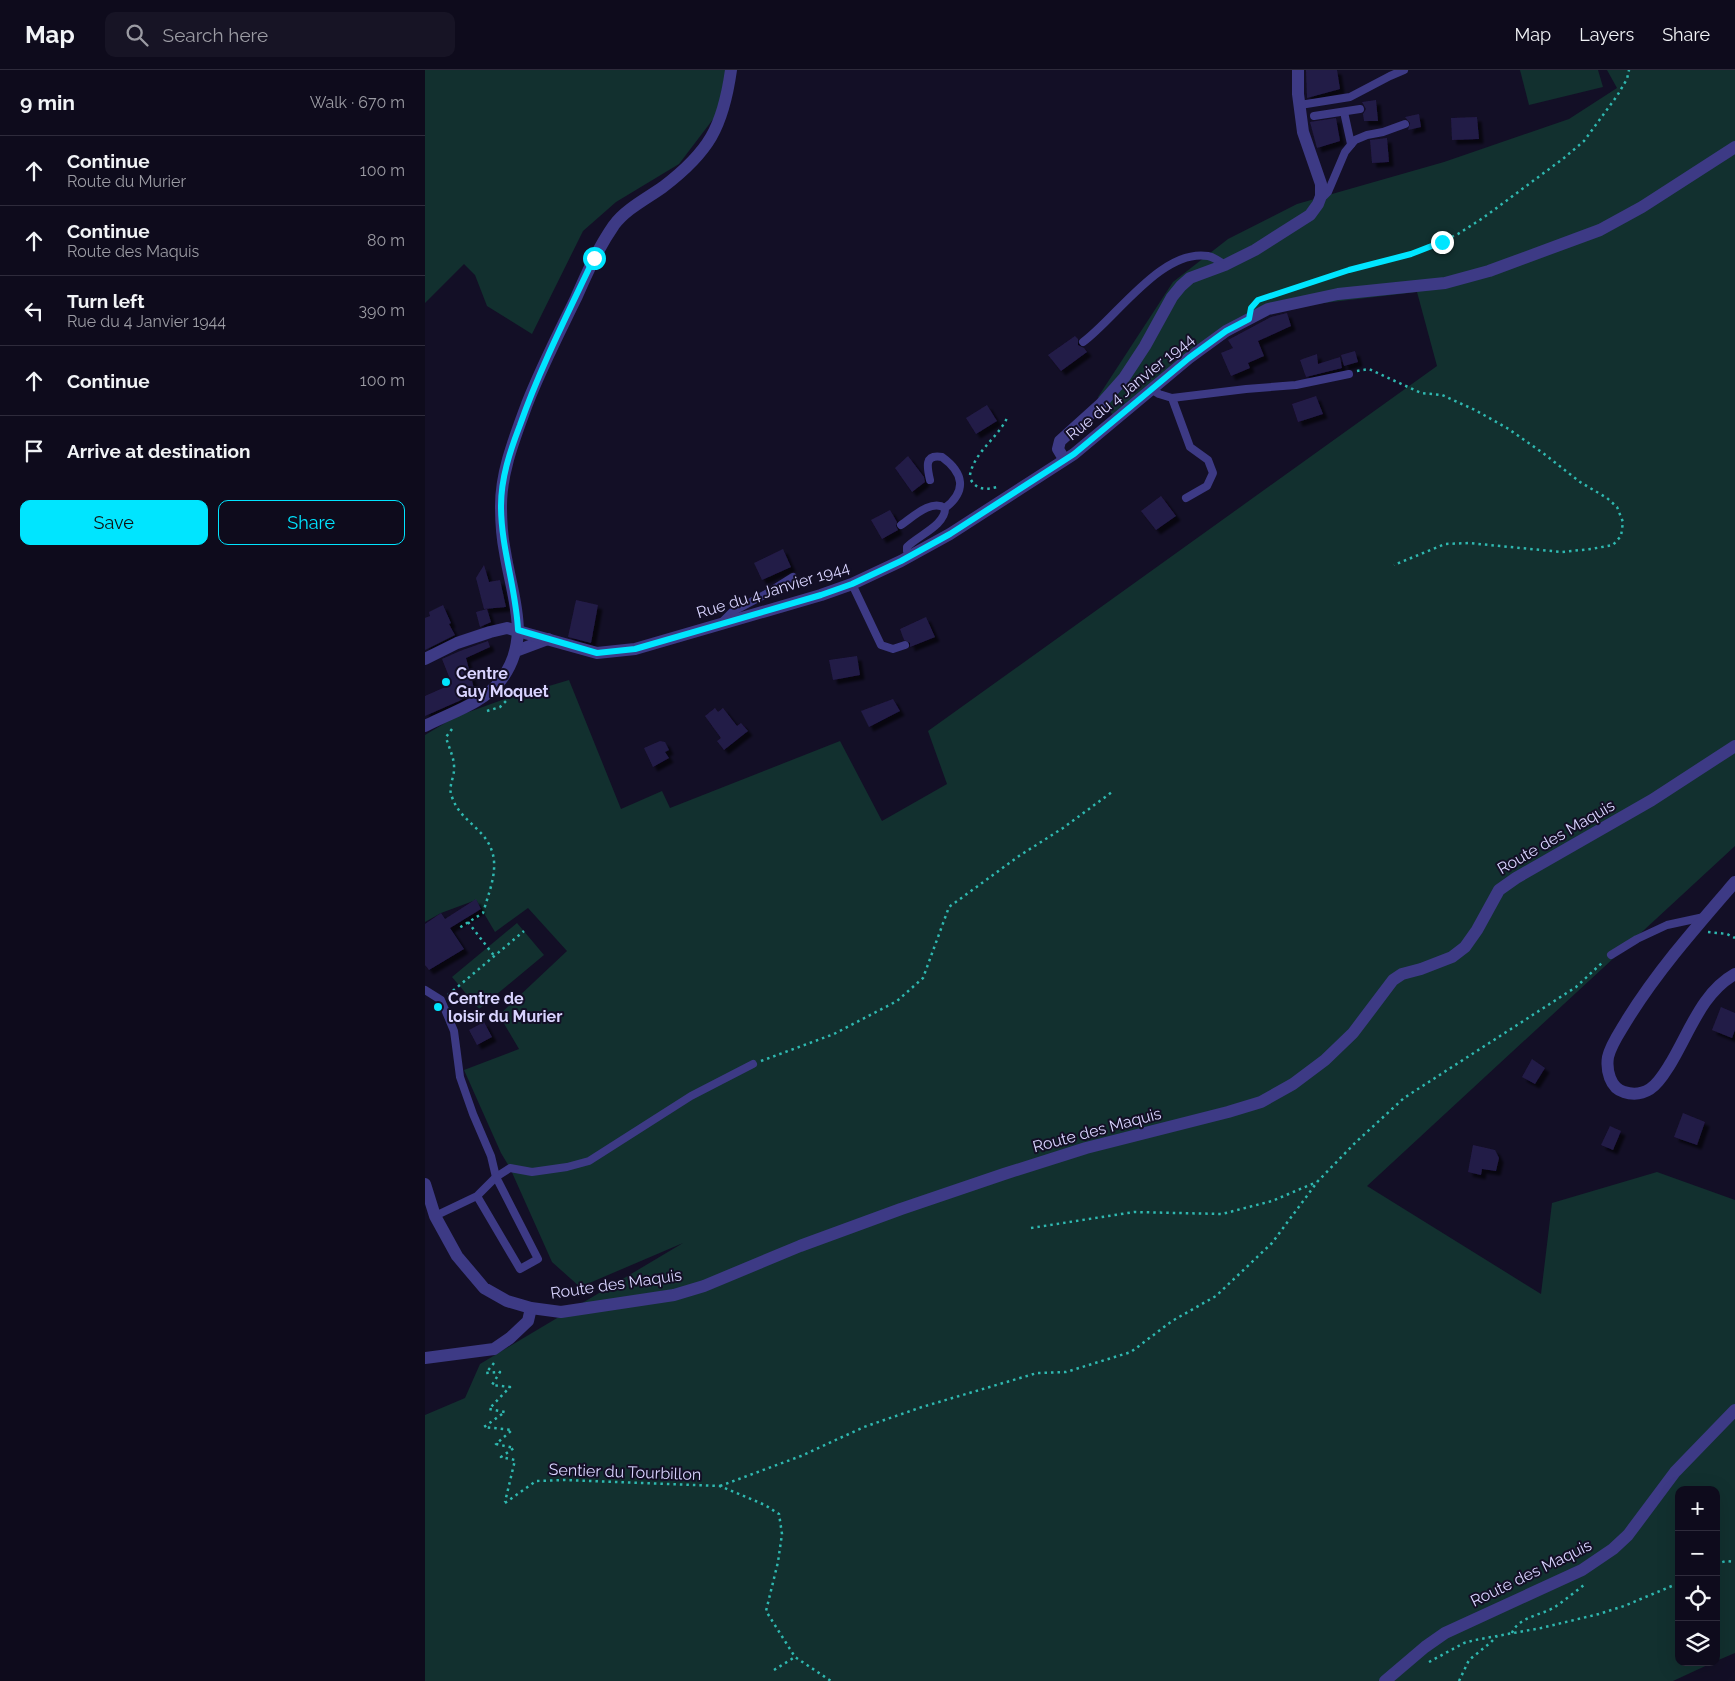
<!DOCTYPE html>
<meta charset="utf-8">
<style>
:root{--surface:#0e0b1c;--page:#171425;--text:#f1f3f6;--muted:#9b9ba3;--line:#2e2b3b;--accent:#00e5ff}
body{margin:0;font-family:Raleway,sans-serif;background:var(--page);color:var(--text)}
.controls{position:absolute;right:15px;bottom:15px;display:grid;overflow:hidden;border-radius:10px;box-shadow:0 5px 20px #0002}
.controls button{width:45px;height:45px;display:grid;place-items:center;padding:0;border:0;border-bottom:1px solid var(--line);background:var(--surface);color:var(--text);font:25px sans-serif}
.stop{position:absolute;width:15px;height:15px;margin:-11px;border:4px solid #00e5ff;border-radius:50%;background:#fff}
.stop.end{background:#00e5ff;border-color:#fff;box-shadow:0 1px 5px #0008}
.list{margin:0;padding:0;list-style:none}
h2{display:flex;justify-content:space-between;align-items:center;height:65px;margin:0;padding:0 20px;font-size:21px}
h2 small{font-size:16px;font-weight:400;color:var(--muted)}
.list li{display:grid;grid-template-columns:32px 1fr auto;gap:15px;align-items:center;box-sizing:border-box;height:70px;padding:0 20px;border-top:1px solid var(--line)}
.list b{display:block;font-size:19px;white-space:nowrap}
.list p{margin:0;font-size:16px;white-space:nowrap;color:var(--muted)}
.list em{font-size:16px;font-style:normal;color:var(--muted)}
.actions{display:flex;gap:10px;padding:15px 20px}
.actions a{flex:1;padding:11px 0;border:1px solid var(--accent);border-radius:10px;text-align:center;font-size:18px;color:var(--accent)}
.actions .main{background:var(--accent);color:#111}
.icon{flex:none;width:28px;height:28px;fill:none;stroke:currentColor;stroke-width:2;stroke-linecap:round;stroke-linejoin:round}
.map{position:relative;flex:none;width:1310px;height:1611px;overflow:hidden}
header{display:flex;align-items:center;gap:30px;box-sizing:border-box;height:70px;padding:0 25px;background:var(--surface);border-bottom:1px solid var(--line)}
header strong{font-size:24px}
nav{display:flex;gap:28px;margin-inline-start:auto;font-size:18px}
.search{width:350px;height:45px;background:var(--page);display:flex;align-items:center;gap:12px;box-sizing:border-box;padding:0 18px;border-radius:10px;color:var(--muted);font-size:19px}
main{display:flex}
aside{flex:1;background:var(--surface)}
.map>svg:first-child{display:block}
.green{fill:#12302f}
.building{fill:#241b47;filter:url(#shadow)}
.lines{fill:none;stroke-linecap:round;stroke-linejoin:round}
.path{stroke:#2fb8b0;stroke-width:2.5;stroke-dasharray:2.5 4;stroke-linecap:butt}
.service{stroke:#3d3a85;stroke-width:8}
.minor{stroke:#3d3a85;stroke-width:12}
.tertiary{stroke:#3d3a85;stroke-width:12}
.route{stroke:#00e5ff;stroke-width:6}
.poi-dot{fill:#00e5ff;stroke:#130f26;stroke-width:2}
.labels{text-anchor:middle;dominant-baseline:central;stroke-width:4;stroke-linejoin:round;paint-order:stroke}
.street-label{font-size:16px;fill:#d9d4ff;stroke:#130f26}
.poi-label{font-size:16px;font-weight:bold;fill:#d9d4ff;stroke:#130f26;text-anchor:start}
</style>
<header>
<strong>Map</strong>
<div class="search"><svg class="icon" aria-label="search" viewBox="0 0 24 24"><circle cx="10" cy="10" r="6"/><path d="M15 15l6 6"/></svg>Search here</div>
<nav><a>Map</a><a>Layers</a><a>Share</a></nav>
</header>
<main>
<aside>
<h2>9 min<small>Walk · 670 m</small></h2>
<ul class="list">
<li><svg class="icon" aria-label="ahead" viewBox="0 0 24 24"><path d="M12 20V5M6 11l6-6 6 6"/></svg><div><b>Continue</b><p>Route du Murier</p></div><em>100 m</em></li>
<li><svg class="icon" aria-label="ahead" viewBox="0 0 24 24"><path d="M12 20V5M6 11l6-6 6 6"/></svg><div><b>Continue</b><p>Route des Maquis</p></div><em>80 m</em></li>
<li><svg class="icon" aria-label="left" viewBox="0 0 24 24"><path d="M17 20v-9H6M10 6l-5 5 5 5"/></svg><div><b>Turn left</b><p>Rue du 4 Janvier 1944</p></div><em>390 m</em></li>
<li><svg class="icon" aria-label="ahead" viewBox="0 0 24 24"><path d="M12 20V5M6 11l6-6 6 6"/></svg><div><b>Continue</b></div><em>100 m</em></li>
<li><svg class="icon" aria-label="arrive" viewBox="0 0 24 24"><path d="M6 21V4h12l-3 4 3 4H6"/></svg><div><b>Arrive at destination</b></div></li>
</ul>
<div class="actions"><a class="main">Save</a><a>Share</a></div>
</aside>
<div class="map">
<svg width="1310" height="1611" viewBox="0 0 1310 1611">
<defs>
<filter id="shadow"><feDropShadow dx="4.5" dy="4.5" stdDeviation="1" flood-color="#0009"/></filter>
</defs>
<rect width="100%" height="100%" fill="#130f26"/>
<!-- green -->
<g class="green">
<path d="M0 0H301L292 44 254 94 191 132 158 161 107 264 62 236 50 205 39 194 0 233Z"/>
<path d="M1095 0H1173L1178 17 1104 35Z"/>
<path d="M1182 0H1310V776L942 1116 1116 1224 1127 1133 1232 1102 1310 1130V1583L1291 1591V1420H1254V1592H1289L1248 1611H0V1345L40 1328 55 1294 258 1173 155 1217 127 1192 85 1098 76 1083 39 1000 94 979 74 945 142 881 103 838 70 862 51 830 16 843 0 852V665L30 647 77 630 144 610 196 739 237 721 245 738 415 671 457 751 522 714 503 661 1012 296 992 222 882 235 838 243 688 345 673 327 748 212 803 169 872 134 1019 92 1144 49 1192 18Z"/>
<path d="M92 853 119 885 54 939 27 907Z"/>
</g>
<!-- building -->
<g class="building">
<path d="M881 0H912L915 19 882 28Z"/>
<path d="M951 30 953 51H939L938 44 941 39 937 32Z"/>
<path d="M994 44 996 57 983 60 985 53 980 47Z"/>
<path d="M1052 47 1054 69 1027 70 1026 48Z"/>
<path d="M911 48 915 71 892 78 885 52Z"/>
<path d="M962 68 964 92 947 93 945 70Z"/>
<path d="M862 243 866 256 833 271 839 286 823 293 825 298 806 306 796 283 808 278 803 270 846 247Z"/>
<path d="M650 266 653 269V275L659 278 662 282 636 301 623 285Z"/>
<path d="M930 281 933 292 919 296 916 285Z"/>
<path d="M892 284 893 294 915 287 917 298 881 307 875 290Z"/>
<path d="M891 326 898 344 873 352 867 334Z"/>
<path d="M562 335 572 351 551 364 541 348Z"/>
<path d="M483 386 499 407 500 412 487 422 470 398Z"/>
<path d="M736 426 751 446 731 460 716 441Z"/>
<path d="M465 440 472 452 471 456 473 460 457 469 446 450Z"/>
<path d="M358 479 366 497 337 510 329 493Z"/>
<path d="M59 495 64 512 75 510 81 537 59 539 51 508Z"/>
<path d="M151 530 173 535 166 573 143 567Z"/>
<path d="M18 535 26 553 24 554 30 565 0 580V548L5 546 4 542Z"/>
<path d="M62 539 66 552 55 557 51 542Z"/>
<path d="M501 547 510 567 485 577V573L479 570 475 559Z"/>
<path d="M63 571 65 577 41 588 50 622 34 631 0 646V626L27 614 17 589 35 581Z"/>
<path d="M432 586 435 605 408 610 404 590Z"/>
<path d="M468 629 475 641 444 657 436 641Z"/>
<path d="M290 638 293 642 298 638 312 656 316 653 323 661 299 680 292 671 296 668 280 646Z"/>
<path d="M235 671 240 672 244 680 240 682 244 688 228 697 219 678Z"/>
<path d="M51 829 56 839 25 858 39 879 4 900 0 895V854L16 843 20 849Z"/>
<path d="M1296 937 1310 943V960L1307 968 1287 960Z"/>
<path d="M59 952 67 967 52 975 44 960Z"/>
<path d="M1107 989 1120 998 1110 1014 1097 1007Z"/>
<path d="M1258 1043 1280 1052 1272 1075 1249 1067Z"/>
<path d="M1185 1056 1196 1061 1188 1080 1176 1075Z"/>
<path d="M1048 1075 1070 1080 1074 1088 1071 1101 1057 1099 1056 1105 1043 1102Z"/>
</g>
<g class="lines">
<!-- path -->
<g class="path">
<path d="M860 221 924 200 986 184 1002 178 1033 164 1058 148 1139 88 1159 71 1192 26 1202 9 1204 0"/>
<path d="M932 301 944 299 996 323 1017 325 1050 340 1082 358 1118 383 1155 412 1182 428 1192 437 1198 452 1196 466 1188 475 1166 479 1137 482 1044 473 1020 474 969 495"/>
<path d="M545 405C549 382 574 367 583 346"/>
<path d="M546 410C552 420 561 420 572 417"/>
<path d="M62 641 75 637 83 629 82 624"/>
<path d="M27 659 21 667C24 679 30 688 29 701 28 710 23 718 27 727 32 742 43 750 53 760 80 786 67 812 58 843L34 858"/>
<path d="M43 852 70 887"/>
<path d="M1283 862 1302 864 1310 868"/>
<path d="M23 925 99 861"/>
<path d="M336 991 409 964 472 931 498 908 524 837 594 786 638 758 687 722"/>
<path d="M606 1158 709 1142 797 1144 847 1131 892 1112"/>
<path d="M69 1293 61 1303 75 1302 67 1315 85 1317 64 1339 80 1342 59 1357 87 1360 71 1374 89 1378 76 1387 90 1390 80 1432"/>
<path d="M295 1416 376 1386 439 1357 497 1337 612 1303 641 1302 706 1282 747 1251 791 1226 847 1173 893 1111 931 1072 979 1028 1151 917 1179 891"/>
<path d="M80 1433 111 1411 139 1410 295 1416 340 1435 354 1444 357 1464 353 1492 341 1541 370 1587 406 1611"/>
<path d="M1291 1494 1301 1491 1310 1492"/>
<path d="M1087 1563C1093 1547 1117 1545 1130 1537 1140 1530 1150 1522 1159 1515"/>
<path d="M1004 1592 1039 1573 1050 1570 1116 1558 1174 1544 1199 1536 1254 1513"/>
<path d="M349 1600 370 1587"/>
<path d="M1034 1611 1044 1590 1065 1573 1072 1566"/>
</g>
<!-- service -->
<g class="service">
<path d="M875 35 925 27 965 6 979 0"/>
<path d="M919 42 926 74"/>
<path d="M889 46 935 39"/>
<path d="M896 126H899L903 122 920 82 930 70 942 65 958 62 980 54"/>
<path d="M658 272C691 248 737 178 783 186 789 187 794 191 800 195"/>
<path d="M726 319 734 324 747 328 765 377 783 390 788 403 782 416 761 428"/>
<path d="M747 328 821 319 871 315 924 304"/>
<path d="M505 410C502 397 499 384 517 387 539 403 542 421 520 438"/>
<path d="M476 455C488 447 506 429 520 438 521 455 492 466 482 477V481L485 486"/>
<path d="M427 514 456 575 468 579 480 575"/>
<path d="M295 554 307 542 341 524 368 507"/>
<path d="M1186 885 1212 869 1242 855 1279 847"/>
<path d="M0 920 16 930 29 961 35 1007 48 1044 66 1086 71 1107 85 1098 107 1102 142 1097 164 1091 266 1026 328 994"/>
<path d="M10 1146 52 1126 71 1107 113 1189 95 1199 52 1126"/>
</g>
<!-- minor -->
<g class="minor">
<path d="M639 389 633 379 635 371 676 334 699 308 720 276 747 227 756 216 765 208 800 195 830 180 885 145 893 134 896 126V114L878 62 873 24V0"/>
<path d="M91 581 123 569"/>
<path d="M0 589 32 573 65 562 82 558 172 583 210 579 396 525 427 514 476 491 525 464 649 384 764 288 801 261 843 239 913 224 1020 213 1064 201 1175 160 1217 137 1310 77"/>
<path d="M0 1288 69 1279 85 1268 103 1251 106 1238"/>
</g>
<!-- tertiary -->
<g class="tertiary">
<path d="M0 656C25 643 59 633 76 610 107 569 87 527 80 482 77 467 76 451 76 436 76 401 90 367 102 334 116 298 134 263 151 228 162 203 173 178 189 155 201 139 221 129 238 117 284 82 298 57 306 0"/>
<path d="M1310 812C1272 856 1233 900 1202 950 1195 962 1186 974 1183 987 1181 1000 1185 1018 1199 1022 1208 1025 1217 1024 1225 1019 1233 1014 1239 1004 1244 996 1264 964 1276 923 1310 904"/>
<path d="M0 1114 10 1146 32 1186 59 1218 82 1231 106 1238 136 1242 249 1225 279 1216 375 1176 476 1139 579 1104 661 1078 803 1042 836 1032 868 1014 900 990 928 963 968 910 977 904 996 899 1027 887 1040 877 1052 860 1074 820 1091 808 1227 730 1310 676"/>
<path d="M960 1611 1000 1577 1020 1563 1157 1500 1188 1479 1203 1465 1250 1402 1310 1340"/>
</g>
</g>
<g class="lines">
<!-- route -->
<path class="route" d="M169 188C143 243 115 298 95 355 85 381 76 408 76 436 76 478 91 518 93 560L172 583 210 579 396 525 427 514 476 491 525 464 649 384 764 288 801 261 824 249 826 238 833 230 924 200 986 184 1017 172"/>
</g>
<!-- markers -->
<g class="poi-dot">
<circle cx="21" cy="612" r="5"/>
<circle cx="13" cy="937" r="5"/>
</g>
<g class="labels">
<!-- street labels -->
<g class="street-label">
<text transform="translate(705 317) rotate(-39)">Rue du 4 Janvier 1944</text>
<text transform="translate(348 520) rotate(-17)">Rue du 4 Janvier 1944</text>
<text transform="translate(1131 767) rotate(-30)">Route des Maquis</text>
<text transform="translate(672 1060) rotate(-15)">Route des Maquis</text>
<text transform="translate(191 1214) rotate(-8)">Route des Maquis</text>
<text transform="translate(200 1402) rotate(2)">Sentier du Tourbillon</text>
<text transform="translate(1106 1503) rotate(-26)">Route des Maquis</text>
</g>
<!-- poi labels -->
<g class="poi-label">
<text x="31" y="603">Centre<tspan x="31" dy="18">Guy Moquet</tspan></text>
<text x="23" y="928">Centre de<tspan x="23" dy="18">loisir du Murier</tspan></text>
</g>
</g>
</svg>
<div class="controls">
<button>+</button>
<button>−</button>
<button><svg class="icon" aria-label="locate" viewBox="0 0 24 24"><circle cx="12" cy="12" r="6"/><path d="M12 2v4M12 18v4M2 12h4M18 12h4"/></svg></button>
<button><svg class="icon" aria-label="layers" viewBox="0 0 24 24"><path d="M12 4l9 5-9 5-9-5zM3 14l9 5 9-5"/></svg></button>
</div>
<div class="stop" style="left:169px;top:188px"></div>
<div class="stop end" style="left:1017px;top:172px"></div>
</div>
</main>
